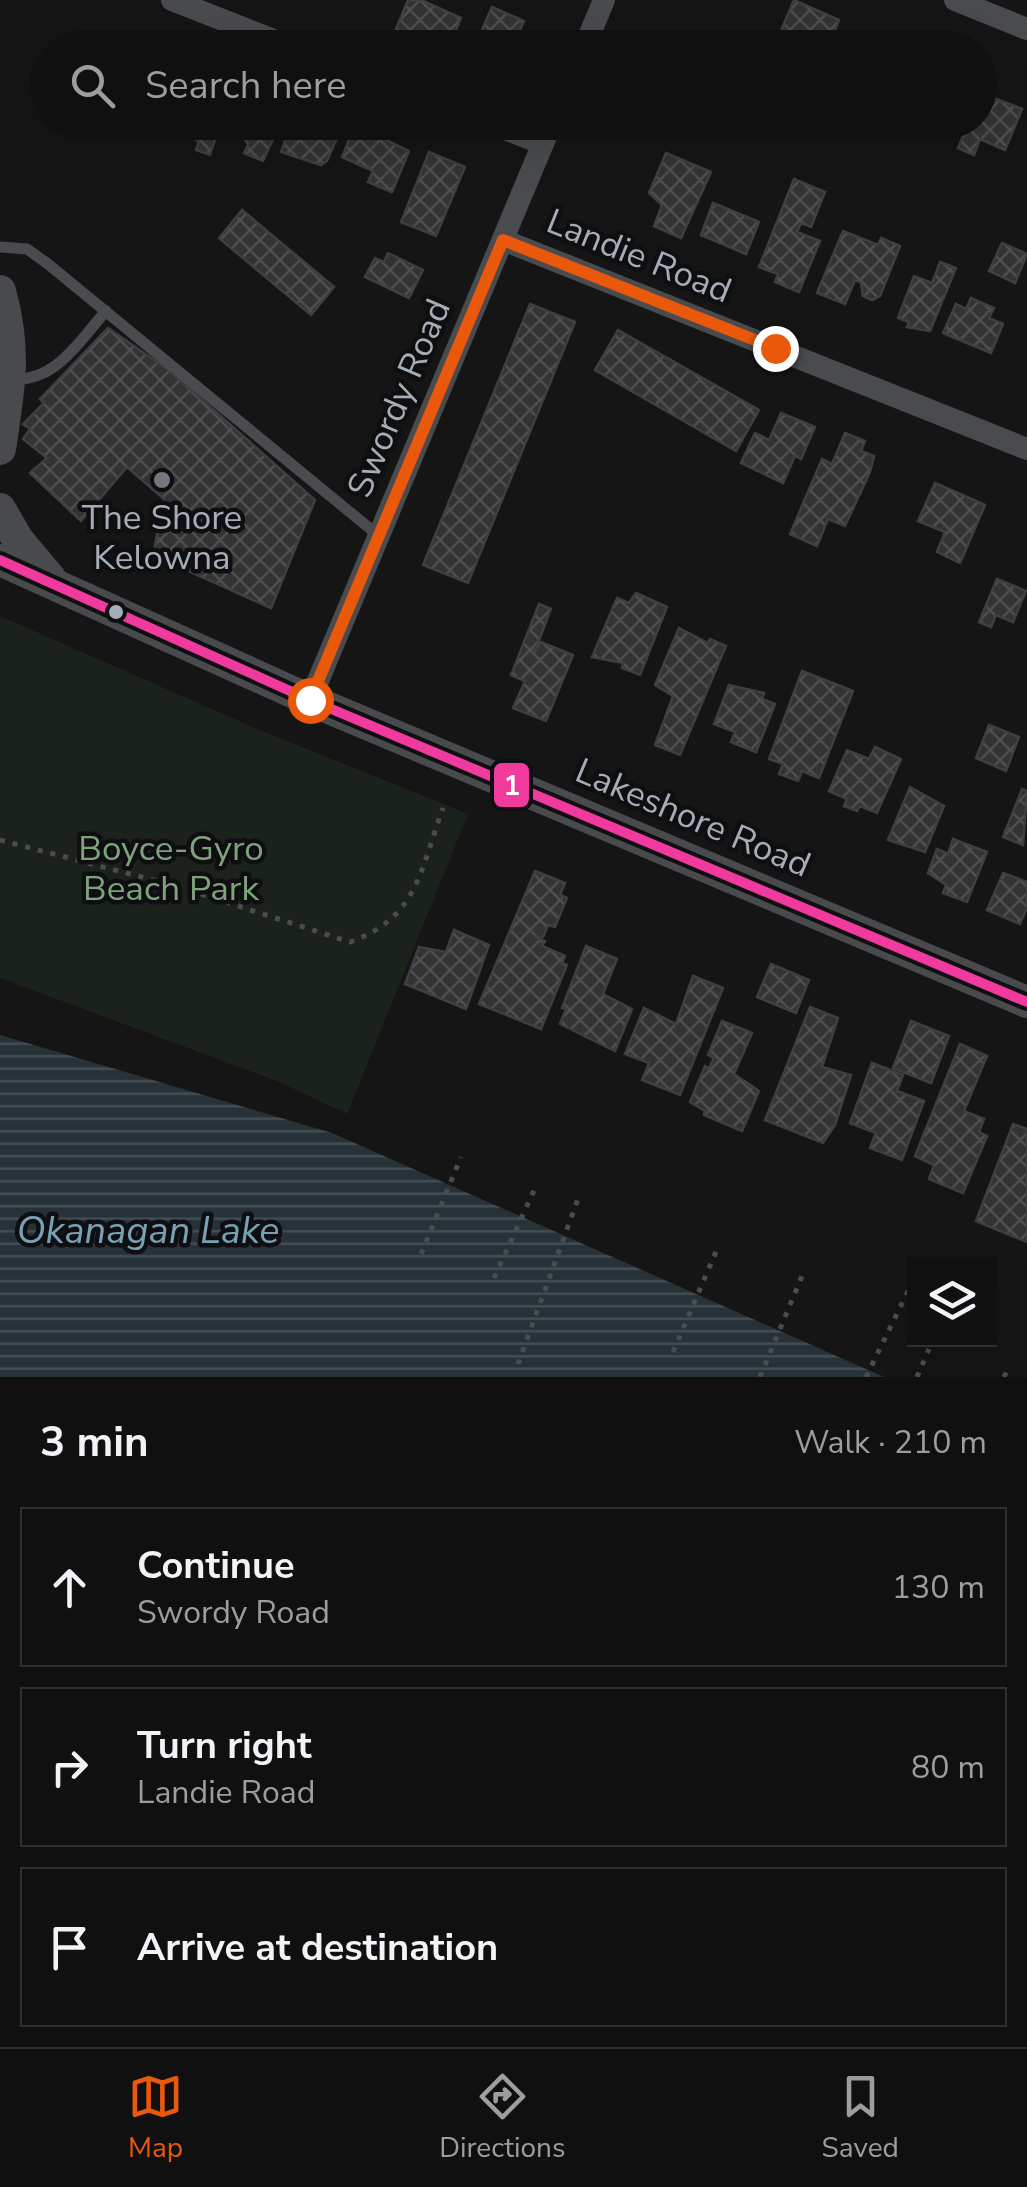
<!DOCTYPE html>
<meta charset="utf-8">
<style>
:root{--surface:#101010;--page:#1e1e1e;--text:#f1f3f6;--muted:#9c9d9f;--line:#303030;--accent:#ea580c}
body{margin:0;font-family:"Nunito Sans",sans-serif;background:var(--page);color:var(--text)}
.controls{position:absolute;right:30px;bottom:30px;display:grid;overflow:hidden;border-radius:0px;box-shadow:0 10px 40px #0002}
.controls button{width:90px;height:90px;display:grid;place-items:center;padding:0;border:0;border-bottom:2px solid var(--line);background:var(--surface);color:var(--text);font:50px sans-serif}
.stop{position:absolute;width:30px;height:30px;margin:-22px;border:8px solid #ea580c;border-radius:50%;background:#fff}
.stop.end{background:#ea580c;border-color:#fff;box-shadow:0 2px 10px #0008}
.list{margin:0;padding:0;list-style:none}
h2{display:flex;justify-content:space-between;align-items:center;height:130px;margin:0;padding:0 40px;font-size:42px}
h2 small{font-size:32px;font-weight:400;color:var(--muted)}
.list li{display:grid;grid-template-columns:65px 1fr auto;gap:30px;align-items:center;box-sizing:border-box;height:160px;margin:0 20px 20px;padding:0 20px;border:2px solid var(--line);border-radius:0px}
.list b{display:block;font-size:38px;white-space:nowrap}
.list p{margin:0;font-size:32px;white-space:nowrap;color:var(--muted)}
.list em{font-size:32px;font-style:normal;color:var(--muted)}
.icon{flex:none;width:55px;height:55px;fill:none;stroke:currentColor;stroke-width:2;stroke-linecap:round;stroke-linejoin:round}
.map{position:relative;flex:none;width:1027px;height:1377px;overflow:hidden}
.search{position:absolute;background:var(--surface);box-shadow:0 10px 40px #0002;left:30px;right:30px;top:30px;height:110px;display:flex;align-items:center;gap:25px;box-sizing:border-box;padding:0 35px;border-radius:55px;color:var(--muted);font-size:38px}
.sheet{height:670px;background:var(--surface)}
nav{display:flex;justify-content:space-around;align-items:center;box-sizing:border-box;height:140px;border-top:2px solid var(--line);background:var(--surface);font-size:28px;color:var(--muted)}
nav a{display:grid;justify-items:center;gap:5px}
nav .on{color:var(--accent)}
.map>svg:first-child{display:block}
.green{fill:#1b221b}
.water{fill:url(#water-rules)}
.building{fill:url(#building-cross-hatch);stroke:#3d3f41;stroke-width:2.5}
.lines{fill:none;stroke-linecap:round;stroke-linejoin:round}
.path{stroke:#4b4c50;stroke-width:5;stroke-dasharray:5 8;stroke-linecap:butt}
.lane{stroke:#494b4e;stroke-width:11}
.street{stroke:#494b4e;stroke-width:22}
.secondary{stroke:#484a4d;stroke-width:32}
.bus-1-casing{stroke:#0f0f11;stroke-width:18}
.bus-1{stroke:#f13a9d;stroke-width:10}
.route{stroke:#ea580c;stroke-width:12}
.poi-dot{fill:#73787e;stroke:#0f0f11;stroke-width:4}
.bus-dot{fill:#a5adb7;stroke:#0f0f11;stroke-width:4}
.labels{text-anchor:middle;dominant-baseline:central;stroke-width:9;stroke-linejoin:round;paint-order:stroke}
.street-label{font-size:35px;fill:#a5adb7;stroke:#0f0f11}
.poi-label{font-size:35px;fill:#a5adb7;stroke:#0f0f11}
.park-label{font-size:35px;fill:#7da47a;stroke:#0f0f11}
.water-label{font-size:38px;font-style:italic;fill:#79a1b6;stroke:#0f0f11}
.line-badge{stroke:#0f0f11;stroke-width:4}
.badge-label{font-size:28px;text-anchor:middle;font-weight:bold;fill:#fff}
</style>
<div class="map">
<svg width="1027" height="1377" viewBox="0 0 1027 1377">
<defs>
<pattern id="water-rules" width="6" height="5" patternUnits="userSpaceOnUse" patternTransform="scale(2.5)"><rect width="6" height="5" fill="#273238"/><path d="M0 2.5h6" fill="none" stroke="#434d53"/></pattern>
<pattern id="building-cross-hatch" width="8" height="8" patternUnits="userSpaceOnUse" patternTransform="scale(2.5)"><rect width="8" height="8" fill="#333334"/><path d="M0 0l8 8M0 8l8-8" fill="none" stroke="#4e4e4f"/></pattern>
</defs>
<rect width="100%" height="100%" fill="#151515"/>
<!-- green -->
<path class="green" d="M0 616 255 728 468 814 347 1114 277 1081 0 978Z"/>
<!-- water -->
<path class="water" d="M0 1035 332 1133 884 1377H0Z"/>
<!-- building -->
<g class="building">
<path d="M408 0H421L461 18 449 48 396 29Z"/>
<path d="M794 0 839 20 828 48H813L780 33Z"/>
<path d="M492 7 524 21 512 48H463L467 37 477 41Z"/>
<path d="M981 93 1022 109 1005 150 980 139 974 155 958 148 969 122H980Z"/>
<path d="M194 122H221L210 155 196 150 199 141 189 137Z"/>
<path d="M232 122H281L263 161 244 153 248 144 241 134 230 130Z"/>
<path d="M292 122H344L327 161 321 165 281 152Z"/>
<path d="M355 125 409 151 392 192 368 182 373 171 342 157Z"/>
<path d="M429 152 465 167 436 236 401 222Z"/>
<path d="M666 153 711 172 681 238 654 226 662 205 649 193Z"/>
<path d="M794 179 825 192 811 227 801 223 797 232 820 241 799 292 775 282 778 274 759 267Z"/>
<path d="M713 203 759 222 746 254 701 235Z"/>
<path d="M242 210 334 287 311 315 219 238Z"/>
<path d="M843 231 878 245 881 238 900 246 880 296 872 300 863 296 861 283 855 280 845 304 817 293Z"/>
<path d="M1002 243 1027 254 1015 283 989 271Z"/>
<path d="M388 253 423 270 409 298 365 277 375 258 384 262Z"/>
<path d="M940 262 956 268 930 331 907 327 909 322 898 318 914 276 932 283Z"/>
<path d="M971 298 994 308 989 318 1003 324 991 353 943 333 956 304 966 309Z"/>
<path d="M530 304 575 322 468 583 423 565Z"/>
<path d="M108 328 170 371 315 500 271 608 153 555 164 499 127 467 81 521 30 473 47 458 23 439 30 429 23 424 44 403 40 399Z"/>
<path d="M618 330 759 410 736 451 595 370Z"/>
<path d="M781 413 815 427 801 459 795 456 783 483 741 463 755 433 769 440Z"/>
<path d="M845 433 865 441 861 451 874 456 870 472 845 526 828 519 817 546 790 534 822 459 832 464Z"/>
<path d="M935 483 985 505 960 563 937 552 945 532 918 521Z"/>
<path d="M997 579 1026 591 1013 622 996 615 991 627 979 622Z"/>
<path d="M636 593 667 607 640 675 622 668 623 663 592 657 617 598 629 603Z"/>
<path d="M539 604 551 609 534 653 541 642 573 655 546 721 513 708 525 681 511 675Z"/>
<path d="M679 628 708 643 710 639 726 646 680 755 655 745 673 696 655 685Z"/>
<path d="M802 671 853 691 819 778 802 771 798 781 779 774 783 764 769 759Z"/>
<path d="M729 685 764 693 762 699 775 704 756 752 731 742 735 732 714 724Z"/>
<path d="M989 725 1019 737 1006 771 976 758Z"/>
<path d="M875 747 901 759 877 813 860 806 857 811 844 806 847 799 829 791 847 750 869 759Z"/>
<path d="M910 787 944 806 925 852 888 840Z"/>
<path d="M1022 789 1027 791 1023 845 1003 837Z"/>
<path d="M953 839 987 852 967 902 943 893 946 885 928 873 937 849 948 854Z"/>
<path d="M535 871 565 883 560 895 567 898 555 927 548 925 543 937H535L545 941 542 946 565 956 562 963 567 965 541 1029 479 1004Z"/>
<path d="M1003 873 1027 882V908L1020 924 987 910Z"/>
<path d="M454 930 489 945 466 1009 405 984 419 947 446 952Z"/>
<path d="M586 946 617 959 603 994 632 1009 615 1051 560 1024 566 1009 562 1008Z"/>
<path d="M771 964 809 980 796 1013 757 997Z"/>
<path d="M693 976 723 988 680 1095 642 1080 649 1063 625 1054 644 1008 676 1024Z"/>
<path d="M810 1007 838 1018 822 1067 851 1075 835 1125 823 1143 765 1120Z"/>
<path d="M722 1021 752 1033 734 1074 759 1091 742 1131 704 1115 705 1111 690 1102 705 1066 709 1068 714 1058 708 1055Z"/>
<path d="M911 1021 949 1036 931 1083 893 1068Z"/>
<path d="M960 1044 987 1056 964 1111 984 1119 979 1132 987 1136 963 1193 929 1179 934 1165 915 1156Z"/>
<path d="M872 1063 903 1075 897 1091 924 1101 902 1160 870 1148 876 1133 850 1123Z"/>
<path d="M1013 1124 1027 1129V1242L976 1221Z"/>
</g>
<g class="lines">
<!-- path -->
<g class="path">
<path d="M0 840 176 886 350 942C418 918 420 870 443 808"/>
<path d="M421 1254 461 1157"/>
<path d="M494 1278 537 1184"/>
<path d="M673 1352 718 1247"/>
<path d="M518 1364 579 1196"/>
<path d="M760 1377 802 1276"/>
<path d="M866 1377 913 1281"/>
<path d="M917 1377 929 1349"/>
<path d="M1004 1377 1009 1367"/>
</g>
<!-- lane -->
<g class="lane">
<path d="M0 247 27 249 48 264 379 536"/>
<path d="M13 379C56 382 80 340 106 311"/>
</g>
<!-- street -->
<g class="street">
<path d="M172 0 294 48"/>
<path d="M955 0 1027 29"/>
<path d="M584 48 604 0"/>
<path d="M487 122 543 144"/>
<path d="M503 240 1027 449"/>
<path d="M310 700 552 122"/>
</g>
<!-- secondary -->
<g class="secondary">
<path d="M0 291C17 352 9 388 0 449"/>
<path d="M0 509 18 540 50 578"/>
<path d="M0 560 310 700 1027 1002"/>
</g>
<!-- bus-1 casing -->
<g class="bus-1-casing">
<path id="bus-1" d="M0 560 310 700 1027 1002"/>
</g>
<!-- bus-1 -->
<use href="#bus-1" class="bus-1"/>
</g>
<g class="lines">
<!-- route -->
<path class="route" d="M310 700 503 240 775 348"/>
</g>
<!-- markers -->
<circle class="poi-dot" cx="162" cy="480" r="10"/>
<circle class="bus-dot" cx="116" cy="612" r="9"/>
<g class="labels">
<!-- street labels -->
<g class="street-label">
<text transform="translate(639 256) rotate(22)">Landie Road</text>
<text transform="translate(399 398) rotate(-67)">Swordy Road</text>
<text transform="translate(693 818) rotate(23)">Lakeshore Road</text>
</g>
<!-- poi labels -->
<g class="poi-label">
<text x="162" y="517">The Shore<tspan x="162" dy="40">Kelowna</tspan></text>
</g>
<!-- park labels -->
<g class="park-label">
<text x="171" y="848">Boyce-Gyro<tspan x="171" dy="40">Beach Park</tspan></text>
</g>
<!-- water labels -->
<g class="water-label">
<text x="148" y="1230">Okanagan Lake</text>
</g>
</g>
<rect class="line-badge" x="492" y="761" width="39" height="48" rx="10" fill="#f13a9d"/>
<g class="badge-label">
<text x="512" y="795">1</text>
</g>
</svg>
<div class="controls">
<button><svg class="icon" aria-label="layers" viewBox="0 0 24 24"><path d="M12 4l9 5-9 5-9-5zM3 14l9 5 9-5"/></svg></button>
</div>
<div class="stop" style="left:310px;top:700px"></div>
<div class="stop end" style="left:775px;top:348px"></div>
<div class="search"><svg class="icon" aria-label="search" viewBox="0 0 24 24"><circle cx="10" cy="10" r="6"/><path d="M15 15l6 6"/></svg>Search here</div>
</div>
<section class="sheet">
<h2>3 min<small>Walk · 210 m</small></h2>
<ul class="list">
<li><svg class="icon" aria-label="ahead" viewBox="0 0 24 24"><path d="M12 20V5M6 11l6-6 6 6"/></svg><div><b>Continue</b><p>Swordy Road</p></div><em>130 m</em></li>
<li><svg class="icon" aria-label="right" viewBox="0 0 24 24"><path d="M7 20v-9h11M14 6l5 5-5 5"/></svg><div><b>Turn right</b><p>Landie Road</p></div><em>80 m</em></li>
<li><svg class="icon" aria-label="arrive" viewBox="0 0 24 24"><path d="M6 21V4h12l-3 4 3 4H6"/></svg><div><b>Arrive at destination</b></div></li>
</ul>
</section>
<nav>
<a class="on"><svg class="icon" aria-label="map" viewBox="0 0 24 24"><path d="M3 6l6-2 6 2 6-2v14l-6 2-6-2-6 2zM9 4v14M15 6v14"/></svg>Map</a>
<a><svg class="icon" aria-label="directions" viewBox="0 0 24 24"><path d="M12 3l9 9-9 9-9-9zM9 14v-3h6M13 9l2 2-2 2"/></svg>Directions</a>
<a><svg class="icon" aria-label="saved" viewBox="0 0 24 24"><path d="M7 4h10v16l-5-4-5 4z"/></svg>Saved</a>
</nav>
